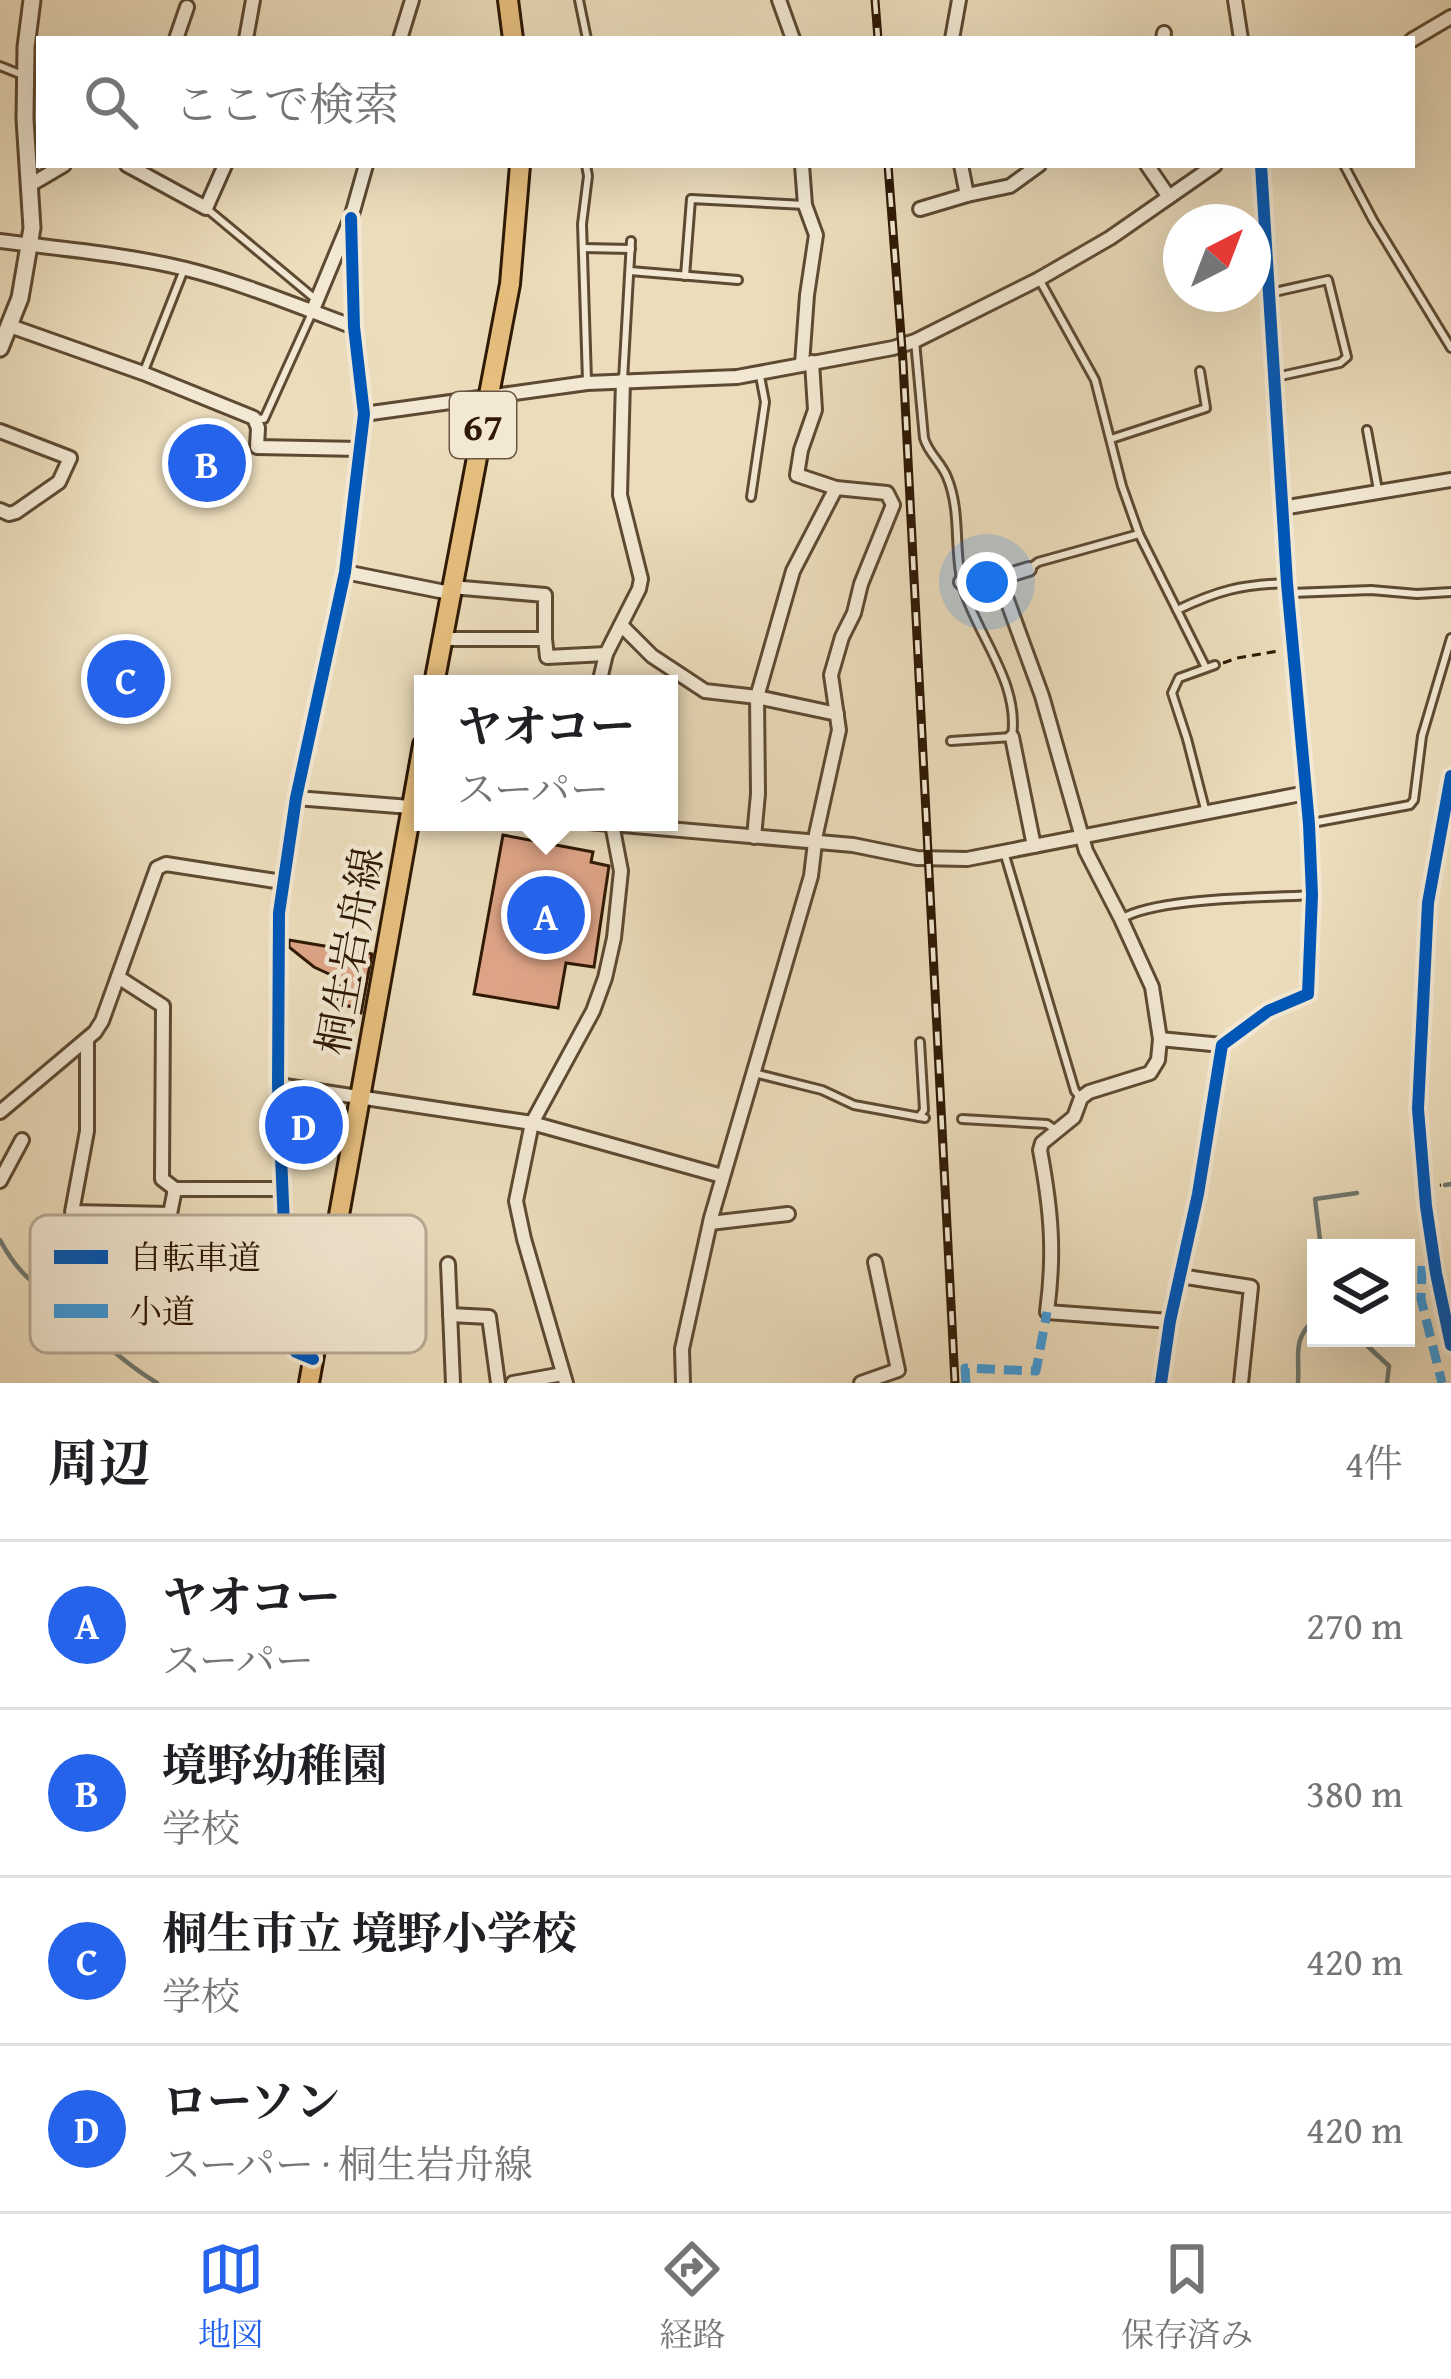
<!DOCTYPE html>
<html lang="ja">
<meta charset="utf-8">
<style>
:root{--surface:#fff;--page:#f2f2f2;--text:#202124;--muted:#757577;--line:#e0e0e0;--accent:#2563eb}
body{margin:0;font-family:"Gentium Book Plus","Noto Serif JP",serif;background:var(--page);color:var(--text)}
.controls{position:absolute;right:36px;bottom:36px;display:grid;overflow:hidden;border-radius:0px;box-shadow:0 12px 48px #0002}
.controls button{width:108px;height:108px;display:grid;place-items:center;padding:0;border:0;border-bottom:3px solid var(--line);background:var(--surface);color:var(--text);font:60px sans-serif}
.compass{position:absolute;left:1163px;top:204px;width:108px;height:108px;border-radius:50%;background:var(--surface);box-shadow:0 12px 48px #0002;rotate:42deg}
.you{position:absolute;left:987px;top:582px;width:42px;height:42px;margin:-30px;border:9px solid #fff;border-radius:50%;background:#1a73e8;box-shadow:0 0 0 18px #1a73e833}
.badge{display:grid;place-items:center;width:78px;height:78px;border-radius:50%;background:var(--accent);color:#fff;font-size:39px;font-weight:700}
.pin{position:absolute;translate:-50% -50%;border:6px solid #fff;box-shadow:0 3px 12px #0006}
.popup{position:absolute;left:414px;top:675px;width:264px;height:156px;box-sizing:border-box;display:grid;place-content:center;border-radius:0px;background:var(--surface);filter:drop-shadow(0 3px 9px #0005);font-size:39px;white-space:nowrap;color:var(--muted)}
.popup b{font-size:45px;color:var(--text)}
.popup::after{content:'';position:absolute;left:50%;top:100%;margin-left:-24px;border:24px solid transparent;border-top-color:var(--surface)}
.list{margin:0;padding:0;list-style:none}
h2{display:flex;justify-content:space-between;align-items:center;height:156px;margin:0;padding:0 48px;font-size:51px}
h2 small{font-size:39px;font-weight:400;color:var(--muted)}
.list li{display:grid;grid-template-columns:78px 1fr auto;gap:36px;align-items:center;box-sizing:border-box;height:168px;padding:0 48px;border-top:3px solid var(--line)}
.list b{display:block;font-size:45px;white-space:nowrap}
.list p{margin:0;font-size:39px;white-space:nowrap;color:var(--muted)}
.list em{font-size:39px;font-style:normal;color:var(--muted)}
.icon{flex:none;width:66px;height:66px;fill:none;stroke:currentColor;stroke-width:2;stroke-linecap:round;stroke-linejoin:round}
.map{position:relative;flex:none;width:1451px;height:1383px;overflow:hidden}
.search{position:absolute;background:var(--surface);box-shadow:0 12px 48px #0002;left:36px;right:36px;top:36px;height:132px;display:flex;align-items:center;gap:30px;box-sizing:border-box;padding:0 42px;border-radius:0px;color:var(--muted);font-size:45px}
.sheet{height:828px;background:var(--surface)}
nav{display:flex;justify-content:space-around;align-items:center;box-sizing:border-box;height:168px;border-top:3px solid var(--line);background:var(--surface);font-size:33px;color:var(--muted)}
nav a{display:grid;justify-items:center;gap:6px}
nav .on{color:var(--accent)}
.map>svg:first-child{display:block}
.lines{fill:none;stroke-linecap:round;stroke-linejoin:round}
.stream{stroke:#707971;stroke-width:4.5}
.building{fill:#dfa588;stroke:#2f1904;stroke-width:3}
.service-casing{stroke:#5e4a32;stroke-width:12}
.minor-casing{stroke:#5e4a32;stroke-width:18}
.tertiary-casing{stroke:#5e4a32;stroke-width:21}
.primary-casing{stroke:#2f1904;stroke-width:24}
.path{stroke:#2f1904;stroke-width:3;stroke-dasharray:9 6;stroke-linecap:butt}
.service{stroke:#f2e8d3;stroke-width:6}
.minor{stroke:#f2e8d3;stroke-width:12}
.tertiary{stroke:#f2e8d3;stroke-width:15}
.primary{stroke:#e6be7e;stroke-width:18}
.rail-casing{stroke:#2f1904;stroke-width:9}
.rail{stroke:#f2e8d3;stroke-width:4.5;stroke-dasharray:14;stroke-linecap:butt}
.quiet{stroke:#3d9bdd;stroke-width:9;stroke-dasharray:18 9;stroke-linecap:butt}
.cycleway-casing{stroke:#f2e8d3;stroke-width:20}
.cycleway{stroke:#0057b8;stroke-width:12}
.labels{text-anchor:middle;dominant-baseline:central;stroke-width:9;stroke-linejoin:round;paint-order:stroke}
.shield{fill:#f2e8d3;stroke:#6a5742;stroke-width:3}
.shield-label{font-size:39px;font-weight:bold;fill:#2f1904}
.street-label{font-size:42px;fill:#2f1904;stroke:#f2e8d3}
.key{fill:#f2e8d3;stroke:#b8aa95;stroke-width:3}
.key-label{font-size:33px;fill:#2f1904}
</style>
<div class="map">
<svg width="1451" height="1383" viewBox="0 0 1451 1383">
<rect width="100%" height="100%" fill="#ebdcbb"/>
<filter id="stains"><feTurbulence type="fractalNoise" baseFrequency=".00167" numOctaves="4"/><feColorMatrix values="0 0 0 0 .2 0 0 0 0 .09 0 0 0 0 .02 0 0 0 .5 -.17"/></filter>
<radialGradient id="worn" r=".72"><stop offset=".6" stop-color="#630" stop-opacity="0"/><stop offset="1" stop-color="#630" stop-opacity=".3"/></radialGradient>
<g class="lines">
<!-- stream -->
<g class="stream">
<path d="M1445 1185 1451 1184"/>
<path d="M0 1240C18 1273 31 1281 59 1304 92 1331 120 1361 157 1383"/>
<path d="M1321 1248 1315 1199 1357 1193"/>
<path d="M1359 1338 1389 1366 1387 1383"/>
<path d="M1298 1383C1300 1354 1291 1340 1316 1318"/>
</g>
</g>
<!-- building -->
<g class="building">
<path d="M503 835 593 852 591 862 609 866 594 967 566 963 558 1008 474 994Z"/>
<path d="M289 940 372 954 361 1013 352 1011 353 1007 337 1004 342 980 314 967 289 947Z"/>
<path d="M298 1100 321 1105 313 1148 291 1144Z"/>
</g>
<g class="lines">
<!-- service casing -->
<g class="service-casing">
<g id="service">
<path d="M579 0 587 39"/>
<path d="M0 66 25 76"/>
<path d="M586 165 588 176 582 224 587 380"/>
<path d="M1344 165 1373 220 1451 348"/>
<path d="M206 208 314 298"/>
<path d="M583 248 631 249"/>
<path d="M630 271 738 280"/>
<path d="M685 276 691 199 805 205"/>
<path d="M1039 279 1095 380 1122 486 1139 534"/>
<path d="M1270 293 1328 280 1347 357 1340 363 1276 377"/>
<path d="M915 341 924 438C928 453 941 462 947 477 962 513 953 552 963 588 978 637 1020 683 1012 737L951 741"/>
<path d="M144 371 183 272"/>
<path d="M623 380 631 241"/>
<path d="M254 418 264 419 311 315"/>
<path d="M1367 430 1378 490"/>
<path d="M1111 439 1206 408 1200 371"/>
<path d="M751 497 765 402 760 376"/>
<path d="M1029 569 1038 562 1139 534 1206 668"/>
<path d="M1291 593 1371 590 1417 594 1451 592"/>
<path d="M1177 610C1219 590 1240 585 1287 583"/>
<path d="M1205 809 1187 739 1172 693 1179 678 1215 665"/>
<path d="M1312 823 1410 805 1414 800 1422 736 1451 638"/>
<path d="M1004 852 1075 1091 1081 1098"/>
<path d="M1121 919C1156 897 1267 898 1312 895"/>
<path d="M754 1073 822 1090 854 1105 925 1118"/>
<path d="M919 1117 924 1110 920 1042"/>
<path d="M962 1119 1047 1124 1057 1131"/>
</g>
</g>
<!-- minor casing -->
<g class="minor-casing">
<g id="minor">
<path d="M779 0 793 39"/>
<path d="M1235 0 1241 39"/>
<path d="M176 39 187 7"/>
<path d="M246 39 253 0"/>
<path d="M400 39 412 0"/>
<path d="M952 39 959 0"/>
<path d="M1163 39 1164 33"/>
<path d="M1412 40 1451 17"/>
<path d="M127 165 206 208 225 165"/>
<path d="M961 165 967 195 1010 186 1039 165"/>
<path d="M1147 165 1169 197"/>
<path d="M30 185 64 165"/>
<path d="M920 209 967 195"/>
<path d="M0 241C62 249 124 254 186 269 243 283 299 307 354 327"/>
<path d="M312 312 351 218 366 165"/>
<path d="M10 326 143 373 254 418 258 428 257 447 360 449"/>
<path d="M802 364 807 295 816 235 805 205 802 165"/>
<path d="M364 414 587 383 737 377 893 348 915 341 1039 279 1110 238 1215 165"/>
<path d="M0 431 70 458 59 482 16 512 9 514 0 510"/>
<path d="M1282 508 1451 480"/>
<path d="M345 572 450 593"/>
<path d="M999 578 1042 696 1086 851 1121 919 1152 987 1160 1039 1158 1060 1150 1073 1089 1092 1081 1098 1074 1117 1042 1143 1040 1150C1051 1209 1055 1252 1047 1312L1170 1321"/>
<path d="M961 582 999 578 1029 569"/>
<path d="M621 625 652 656 705 691 757 697 837 714"/>
<path d="M442 639H545V595L451 587"/>
<path d="M545 639 547 657 606 654"/>
<path d="M599 684 606 654 639 589 641 579 620 495 623 380"/>
<path d="M1012 737 1034 846"/>
<path d="M296 798 423 808"/>
<path d="M588 822 853 845 917 858 967 859 1306 793"/>
<path d="M754 837 758 794 757 697 793 571 836 488"/>
<path d="M118 977 163 1006 162 1179 175 1189H282"/>
<path d="M1160 1039 1222 1045"/>
<path d="M87 1040V1131L72 1212 170 1214 175 1189"/>
<path d="M278 1085 532 1123 722 1176"/>
<path d="M0 1112 95 1032 102 1021 157 868 166 864 282 882"/>
<path d="M0 1181 22 1140"/>
<path d="M710 1223 788 1214"/>
<path d="M448 1264 453 1383"/>
<path d="M1180 1276 1251 1287 1241 1383"/>
<path d="M450 1315 489 1317 498 1383"/>
<path d="M313 1359 296 1352 289 1343 278 1085 279 913 296 798 345 572 364 414 354 327 351 218"/>
<path d="M513 1383 563 1374"/>
<path d="M566 1383 524 1239 516 1201 532 1123 593 1011 605 978 614 938 621 871 612 824"/>
<path d="M683 1383 682 1349 711 1218 811 876 816 834 839 730 831 675 842 637 854 613 861 584 893 505 887 493 836 488 797 475 801 450 815 410 812 362"/>
<path d="M861 1383 898 1370 875 1262"/>
<path d="M1161 1383 1170 1321 1198 1194 1222 1045 1268 1011 1308 994 1312 895 1309 824 1287 583 1261 165"/>
</g>
</g>
<!-- tertiary casing -->
<g class="tertiary-casing">
<path id="tertiary" d="M0 348 20 298 32 228 25 119 26 47 32 0"/>
</g>
<!-- primary casing -->
<g class="primary-casing">
<g id="primary">
<path d="M508 0 513 39"/>
<path d="M434 684 510 284 520 165"/>
<path d="M309 1383 423 745"/>
</g>
</g>
<!-- path -->
<g class="path">
<path d="M1223 663 1237 658 1278 651"/>
<path d="M1425 1187 1441 1185"/>
</g>
<!-- service -->
<use href="#service" class="service"/>
<!-- minor -->
<use href="#minor" class="minor"/>
<!-- tertiary -->
<use href="#tertiary" class="tertiary"/>
<!-- primary -->
<use href="#primary" class="primary"/>
<!-- rail casing -->
<g class="rail-casing">
<g id="rail">
<path d="M875 0 878 39"/>
<path d="M888 165 903 362 955 1383"/>
</g>
</g>
<!-- rail -->
<use href="#rail" class="rail"/>
<!-- quiet -->
<g class="quiet">
<path d="M1422 1266 1421 1299 1442 1383"/>
<path d="M966 1383 965 1368 1036 1371 1047 1312"/>
</g>
<!-- cycleway casing -->
<g class="cycleway-casing">
<g id="cycleway">
<path d="M1451 776 1428 903 1418 1109 1426 1206 1436 1273 1451 1345"/>
<path d="M313 1359 296 1352 289 1343 278 1085 279 913 296 798 345 572 364 414 354 327 351 218"/>
<path d="M1161 1383 1170 1321 1198 1194 1222 1045 1268 1011 1308 994 1312 895 1309 824 1287 583 1261 165"/>
</g>
</g>
<!-- cycleway -->
<use href="#cycleway" class="cycleway"/>
</g>
<g class="labels">
<!-- shield labels -->
<rect class="shield" x="450" y="392" width="66" height="66" rx="9"/>
<g class="shield-label">
<text x="483" y="425">67</text>
</g>
<!-- street labels -->
<g class="street-label">
<text transform="translate(349 951) rotate(-80)">桐生岩舟線</text>
</g>
</g>
<!-- legend -->
<rect x="30" y="1215" width="396" height="138" rx="18" class="key"/>
<rect x="54" y="1250" width="54" height="14" fill="#0057b8"/>
<rect x="54" y="1304" width="54" height="14" fill="#3d9bdd"/>
<g class="key-label">
<text x="129" y="1269">自転車道</text>
<text x="129" y="1323">小道</text>
</g>
<rect width="100%" height="100%" filter="url(#stains)"/>
<rect width="100%" height="100%" fill="url(#worn)"/>
</svg>
<div class="controls">
<button><svg class="icon" aria-label="layers" viewBox="0 0 24 24"><path d="M12 4l9 5-9 5-9-5zM3 14l9 5 9-5"/></svg></button>
</div>
<svg class="compass" viewBox="-18 -18 36 36"><path d="M0-13l5 13h-10z" fill="#e53935"/><path d="M0 13l5-13h-10z" fill="#757577"/></svg>
<div class="you"></div>
<div class="pin badge" style="left:546px;top:915px">A</div>
<div class="popup"><b>ヤオコー</b>スーパー</div>
<div class="pin badge" style="left:207px;top:463px">B</div>
<div class="pin badge" style="left:126px;top:679px">C</div>
<div class="pin badge" style="left:304px;top:1125px">D</div>
<div class="search"><svg class="icon" aria-label="search" viewBox="0 0 24 24"><circle cx="10" cy="10" r="6"/><path d="M15 15l6 6"/></svg>ここで検索</div>
</div>
<section class="sheet">
<h2>周辺<small>4件</small></h2>
<ul class="list">
<li><span class="badge">A</span><div><b>ヤオコー</b><p>スーパー</p></div><em>270 m</em></li>
<li><span class="badge">B</span><div><b>境野幼稚園</b><p>学校</p></div><em>380 m</em></li>
<li><span class="badge">C</span><div><b>桐生市立 境野小学校</b><p>学校</p></div><em>420 m</em></li>
<li><span class="badge">D</span><div><b>ローソン</b><p>スーパー · 桐生岩舟線</p></div><em>420 m</em></li>
</ul>
</section>
<nav>
<a class="on"><svg class="icon" aria-label="map" viewBox="0 0 24 24"><path d="M3 6l6-2 6 2 6-2v14l-6 2-6-2-6 2zM9 4v14M15 6v14"/></svg>地図</a>
<a><svg class="icon" aria-label="directions" viewBox="0 0 24 24"><path d="M12 3l9 9-9 9-9-9zM9 14v-3h6M13 9l2 2-2 2"/></svg>経路</a>
<a><svg class="icon" aria-label="saved" viewBox="0 0 24 24"><path d="M7 4h10v16l-5-4-5 4z"/></svg>保存済み</a>
</nav>
